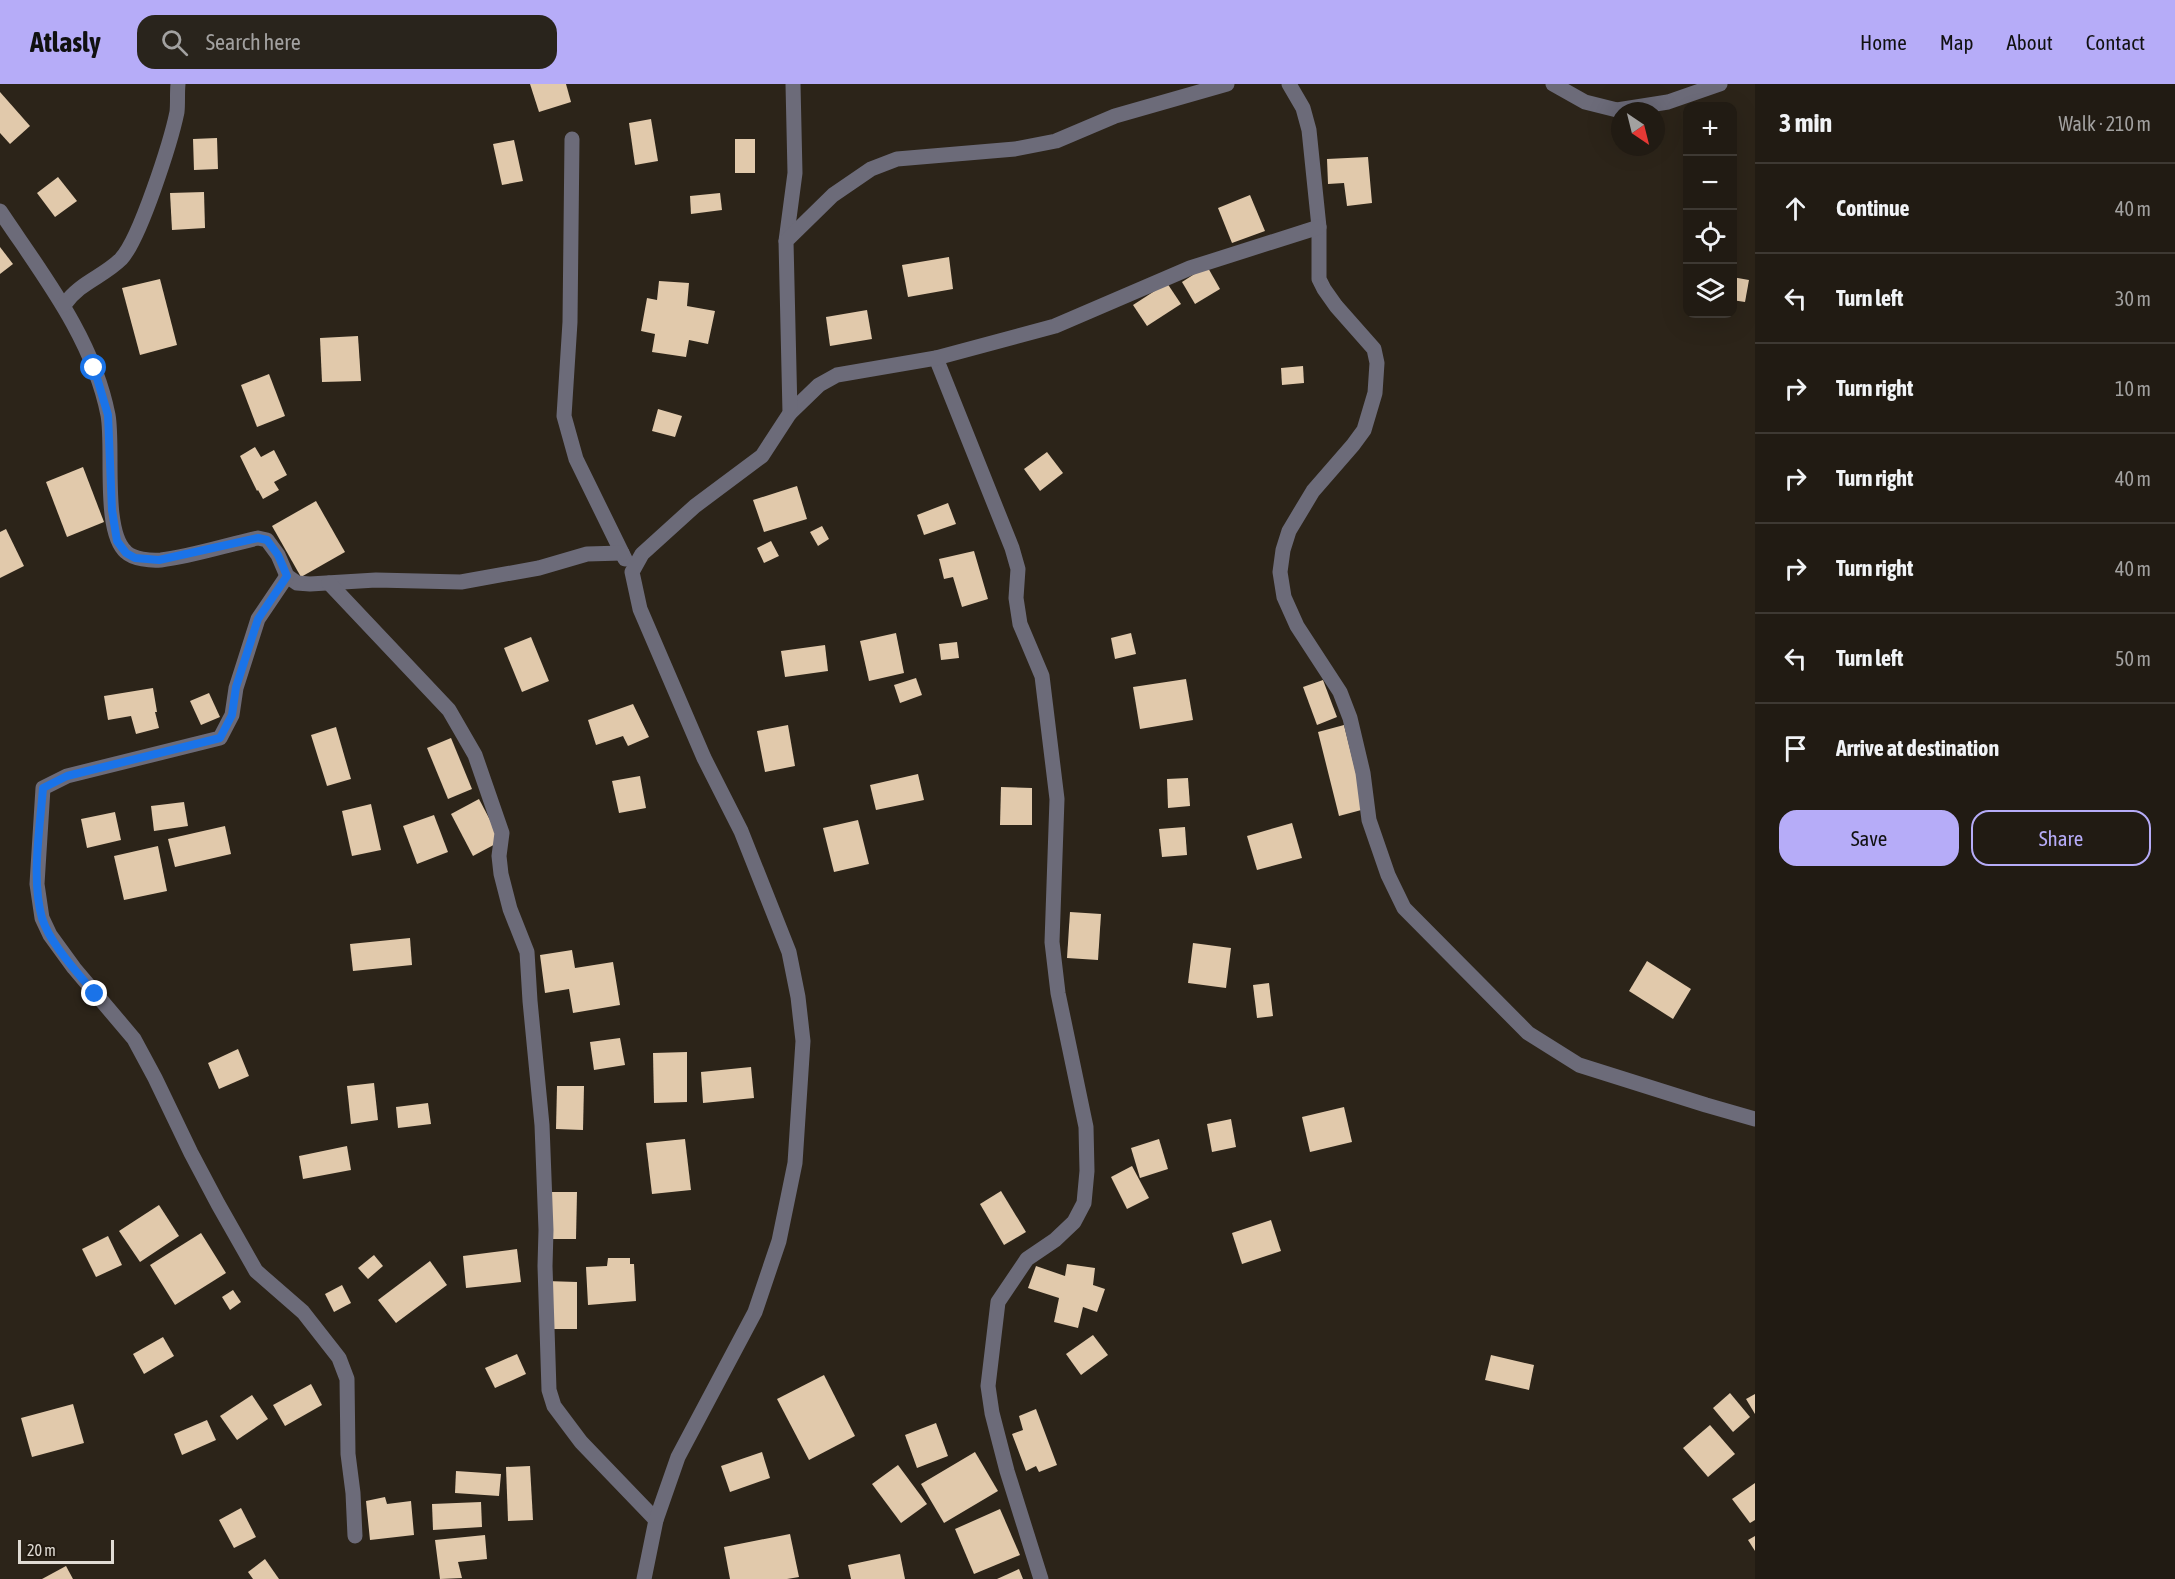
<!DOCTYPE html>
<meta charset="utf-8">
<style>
:root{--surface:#211b13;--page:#29241c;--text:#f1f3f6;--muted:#a2a1a0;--line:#3e3933;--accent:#b6acf8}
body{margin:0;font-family:"Asap Condensed",sans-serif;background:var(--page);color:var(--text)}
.controls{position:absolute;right:18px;top:18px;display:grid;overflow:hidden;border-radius:12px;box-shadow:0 6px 24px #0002}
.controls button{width:54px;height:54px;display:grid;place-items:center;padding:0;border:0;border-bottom:2px solid var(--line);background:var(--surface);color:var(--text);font:30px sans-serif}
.compass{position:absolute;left:1611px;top:18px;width:54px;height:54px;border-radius:50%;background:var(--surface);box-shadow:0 6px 24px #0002;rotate:145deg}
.scale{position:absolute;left:18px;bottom:15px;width:96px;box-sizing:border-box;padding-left:6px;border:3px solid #e0dbd4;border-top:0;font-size:16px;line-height:21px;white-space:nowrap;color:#e0dbd4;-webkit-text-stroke:4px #221a10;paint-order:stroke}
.stop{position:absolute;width:18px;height:18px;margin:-14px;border:4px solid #1a73e8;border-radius:50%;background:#fff}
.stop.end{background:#1a73e8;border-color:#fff;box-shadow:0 2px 6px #0008}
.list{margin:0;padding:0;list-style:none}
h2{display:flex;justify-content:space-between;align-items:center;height:78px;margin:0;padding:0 24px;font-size:26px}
h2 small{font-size:20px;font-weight:400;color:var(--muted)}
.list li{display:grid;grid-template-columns:39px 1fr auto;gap:18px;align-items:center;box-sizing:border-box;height:90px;padding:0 24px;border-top:2px solid var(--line)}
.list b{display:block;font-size:22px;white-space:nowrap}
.list em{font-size:20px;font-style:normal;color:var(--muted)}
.actions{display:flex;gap:12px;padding:18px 24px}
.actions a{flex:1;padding:14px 0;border:2px solid var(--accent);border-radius:18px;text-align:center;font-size:21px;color:var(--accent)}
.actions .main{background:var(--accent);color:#111}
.icon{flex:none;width:33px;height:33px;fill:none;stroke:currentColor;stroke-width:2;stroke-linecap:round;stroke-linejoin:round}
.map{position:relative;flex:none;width:1755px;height:1495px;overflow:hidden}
header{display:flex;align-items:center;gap:36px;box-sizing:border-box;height:84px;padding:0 30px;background:var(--accent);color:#111}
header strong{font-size:28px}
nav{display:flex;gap:33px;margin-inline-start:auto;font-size:21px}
.search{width:420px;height:54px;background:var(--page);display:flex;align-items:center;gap:15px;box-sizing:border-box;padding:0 21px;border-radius:18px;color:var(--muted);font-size:22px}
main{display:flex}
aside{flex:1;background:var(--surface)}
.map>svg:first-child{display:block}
.building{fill:#e1c9ab}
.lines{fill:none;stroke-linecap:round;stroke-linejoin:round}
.minor{stroke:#6c6b79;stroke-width:15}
.route{stroke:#1a73e8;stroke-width:8}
</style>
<header>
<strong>Atlasly</strong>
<div class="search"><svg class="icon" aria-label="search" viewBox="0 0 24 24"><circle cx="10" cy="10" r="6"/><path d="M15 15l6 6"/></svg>Search here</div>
<nav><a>Home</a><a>Map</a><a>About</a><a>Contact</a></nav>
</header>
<main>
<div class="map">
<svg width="1755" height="1495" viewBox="0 0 1755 1495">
<rect width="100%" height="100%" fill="#2c2419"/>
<!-- building -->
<g class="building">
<path d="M530 0H566L571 18 539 28Z"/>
<path d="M0 8 30 42 10 60 0 49Z"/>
<path d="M651 35 658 77 635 81 629 39Z"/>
<path d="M217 54 218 85 194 86 193 55Z"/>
<rect x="735" y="55" width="20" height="34"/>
<path d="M514 56 523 97 502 101 493 60Z"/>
<path d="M1368 73 1372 119 1347 122 1344 99 1328 100 1327 75Z"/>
<path d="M58 93 77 117 55 133 37 109Z"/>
<path d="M204 108 205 144 172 146 170 109Z"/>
<path d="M720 109 722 126 691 130 690 112Z"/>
<path d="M1250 111 1265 147 1232 159 1218 124Z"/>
<path d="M0 163 13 180 0 190Z"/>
<path d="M949 173 953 205 908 213 902 181Z"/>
<path d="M1207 182 1220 205 1195 220 1182 198Z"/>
<path d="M1732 193 1749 196 1745 218 1732 216Z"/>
<path d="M160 195 177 261 140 271 122 204Z"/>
<path d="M659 197 689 199 687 222 715 227 708 260 689 256 686 273 652 268 655 250 641 247 647 214 657 216Z"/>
<path d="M1167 199 1181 220 1147 242 1133 221Z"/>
<path d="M867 226 872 255 830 262 826 233Z"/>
<path d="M358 252 361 297 322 298 320 254Z"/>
<path d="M1303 282 1304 299 1282 301 1281 284Z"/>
<path d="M269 290 285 332 257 343 241 301Z"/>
<path d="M658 325 682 332 675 353 652 347Z"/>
<path d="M255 363 261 373 274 366 287 391 274 398 279 406 263 415 258 406 257 407 240 372Z"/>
<path d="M1047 368 1063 389 1040 407 1024 385Z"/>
<path d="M83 383 104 438 67 453 46 398Z"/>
<path d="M797 402 807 435 764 448 753 416Z"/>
<path d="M316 417 345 468 301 493 272 442Z"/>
<path d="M948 419 956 440 924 451 917 431Z"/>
<path d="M822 442 829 455 818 462 810 448Z"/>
<path d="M6 445 24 482 0 494V448Z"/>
<path d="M771 457 779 472 764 479 757 464Z"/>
<path d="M974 467 988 515 962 523 953 493 944 495 939 475Z"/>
<path d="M896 549 904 589 869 597 860 557Z"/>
<path d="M1131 549 1136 570 1115 575 1111 554Z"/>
<path d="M531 553 549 597 522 608 504 564Z"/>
<path d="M957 558 959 574 941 576 939 560Z"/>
<path d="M825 561 828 587 785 593 781 567Z"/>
<path d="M916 594 922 611 900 619 894 601Z"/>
<path d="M1186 595 1193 636 1140 645 1133 603Z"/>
<path d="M1323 596 1337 633 1317 641 1303 603Z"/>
<path d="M153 604 157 628H155L159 644 136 650 131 632 108 636 104 612Z"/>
<path d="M209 609 220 633 201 641 190 617Z"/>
<path d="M633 620 649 653 628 662 623 652 596 661 588 636Z"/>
<path d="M788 641 795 682 765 688 757 647Z"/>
<path d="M1344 641 1365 725 1339 732 1318 648Z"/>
<path d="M336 643 351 695 327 702 311 651Z"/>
<path d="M451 654 472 705 448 715 427 664Z"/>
<path d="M918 690 924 716 876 726 870 701Z"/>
<path d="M640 692 646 724 619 729 612 697Z"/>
<path d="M1188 694 1190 722 1168 724 1167 695Z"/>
<path d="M1001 703 1032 704V741H1000Z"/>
<path d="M479 715 501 757 473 772 451 730Z"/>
<path d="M184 718 188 742 154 747 151 722Z"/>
<path d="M371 720 381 766 352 772 342 727Z"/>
<path d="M115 728 121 756 87 764 81 735Z"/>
<path d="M434 731 448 768 417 780 403 742Z"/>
<path d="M858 736 869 780 834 788 823 744Z"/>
<path d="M1292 739 1302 774 1257 786 1247 752Z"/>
<path d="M225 742 231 770 175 783 168 755Z"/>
<path d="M1185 743 1187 771 1162 773 1159 745Z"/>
<path d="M158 762 167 807 124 816 114 772Z"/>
<path d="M1070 828 1101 830 1098 876 1067 874Z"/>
<path d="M410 854 412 881 353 887 350 860Z"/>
<path d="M1193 859 1231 864 1226 904 1188 899Z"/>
<path d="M572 866 575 884 613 878 620 921 573 929 569 905 545 909 540 871Z"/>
<path d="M1647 877 1691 905 1673 935 1629 907Z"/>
<path d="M1269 899 1273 932 1257 934 1253 901Z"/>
<path d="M620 954 625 981 594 986 590 958Z"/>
<path d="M238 965 249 992 219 1005 208 979Z"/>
<path d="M687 968V1018L654 1019 653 969Z"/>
<path d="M751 983 754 1014 703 1019 701 988Z"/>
<path d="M374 999 378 1036 351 1040 347 1002Z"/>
<path d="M557 1002H584L583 1046 556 1045Z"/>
<path d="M428 1019 431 1040 398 1044 396 1023Z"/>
<path d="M1344 1023 1352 1058 1310 1068 1302 1033Z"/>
<path d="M1231 1035 1236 1063 1212 1068 1207 1040Z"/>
<path d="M685 1055 691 1106 652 1110 646 1059Z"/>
<path d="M1159 1055 1168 1085 1140 1094 1131 1064Z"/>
<path d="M347 1062 351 1086 303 1095 299 1072Z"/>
<path d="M1132 1082 1149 1114 1127 1125 1111 1093Z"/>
<path d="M1001 1107 1026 1148 1004 1161 980 1120Z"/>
<path d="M549 1108H577L576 1155H549Z"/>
<path d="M159 1121 179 1152 140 1178 119 1147Z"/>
<path d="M1271 1136 1281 1167 1242 1180 1232 1149Z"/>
<path d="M201 1149 226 1189 175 1221 150 1181Z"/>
<path d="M108 1152 122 1181 96 1193 82 1165Z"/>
<path d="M517 1165 521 1198 466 1204 463 1172Z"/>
<path d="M374 1171 383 1182 368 1195 358 1184Z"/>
<path d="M608 1174H630V1180H634L636 1217 588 1221 586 1183 607 1182Z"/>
<path d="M430 1177 447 1201 396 1239 378 1216Z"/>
<path d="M1067 1180 1095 1184 1093 1201 1105 1205 1097 1228 1083 1223 1078 1244 1054 1238 1059 1214 1028 1204 1036 1182 1065 1192Z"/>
<path d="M546 1197 577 1198V1245H546Z"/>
<path d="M342 1201 351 1219 334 1228 325 1210Z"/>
<path d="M233 1206 241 1218 230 1226 222 1213Z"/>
<path d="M1093 1251 1108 1271 1081 1291 1066 1270Z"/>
<path d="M163 1253 174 1272 144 1290 133 1270Z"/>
<path d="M517 1270 526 1290 495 1304 485 1284Z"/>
<path d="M1491 1271 1534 1281 1529 1306 1485 1296Z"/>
<path d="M824 1291 855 1352 809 1376 777 1315Z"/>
<path d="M311 1300 322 1321 285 1342 273 1321Z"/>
<path d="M1730 1309 1750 1333 1733 1348 1713 1324Z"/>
<path d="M1755 1310V1330L1746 1315Z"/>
<path d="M252 1311 268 1335 237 1356 220 1332Z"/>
<path d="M73 1320 84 1359 32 1373 21 1334Z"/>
<path d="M1036 1325 1057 1381 1039 1388 1036 1382 1026 1387 1012 1350 1023 1346 1019 1332Z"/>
<path d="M207 1336 216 1356 182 1371 174 1350Z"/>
<path d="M936 1339 948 1372 917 1384 905 1351Z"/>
<path d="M1710 1341 1735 1370 1708 1393 1683 1364Z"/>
<path d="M762 1368 770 1394 730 1408 721 1382Z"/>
<path d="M975 1368 998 1407 944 1439 921 1400Z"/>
<path d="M898 1381 927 1420 901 1439 872 1400Z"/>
<path d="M530 1382 533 1436 508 1437 506 1383Z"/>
<path d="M456 1387 501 1390 499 1412 455 1409Z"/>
<path d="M1755 1399V1436L1750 1439 1732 1415Z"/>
<path d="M385 1413 387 1420 411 1417 414 1451 370 1456 366 1417Z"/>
<path d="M481 1418 482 1443 433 1446 432 1420Z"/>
<path d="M241 1424 256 1453 234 1464 219 1436Z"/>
<path d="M1000 1425 1020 1471 974 1490 955 1445Z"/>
<path d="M790 1450 799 1493 787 1495H730L724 1463Z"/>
<path d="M485 1451 487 1475 458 1478 462 1494 440 1495 435 1456Z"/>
<path d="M1755 1452V1467L1748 1456Z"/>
<path d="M900 1470 905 1495H851L848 1481Z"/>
<path d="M265 1475 279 1495H253L248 1488Z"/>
<path d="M66 1482 73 1495H42Z"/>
<path d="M1019 1485 1023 1495H997Z"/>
</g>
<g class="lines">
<!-- minor -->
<g class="minor">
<path d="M1289 0 1303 24 1309 46 1319 143V195L1324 205 1336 222 1374 265 1377 279 1375 309 1364 346 1353 361 1313 407 1289 447 1283 466 1280 488 1284 513 1297 542 1340 608 1350 634 1363 689 1369 736 1388 791 1404 824 1528 949 1579 981 1706 1021 1755 1035"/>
<path d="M1553 0 1585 18 1617 26 1668 18 1720 0"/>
<path d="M572 55 570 238 564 332 576 375 625 475"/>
<path d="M0 127C42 190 93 254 108 331 114 363 102 447 126 468 133 475 151 477 161 476 193 472 226 461 258 454L267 456 278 471 287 492 297 499 310 500 376 496 461 498 539 484 587 470 622 469"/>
<path d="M786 157 795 89 793 0"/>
<path d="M64 221C80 198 103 193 121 175 140 155 171 57 177 28 178 19 177 9 178 0"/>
<path d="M936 274 1012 464 1018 485 1016 514 1020 540 1042 592 1057 715 1052 858 1058 909 1086 1043 1087 1087 1084 1119 1074 1138 1055 1156 1027 1175 998 1218 988 1302 992 1329 1007 1387 1041 1495"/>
<path d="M790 329 819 301 837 291 936 274 1055 242 1190 184 1319 143"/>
<path d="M287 492 258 535 236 604 232 631 220 654 67 692 43 704 37 800 42 834 50 851 74 884 134 955 155 994 191 1069 218 1120 256 1187 303 1228 339 1274 347 1295 348 1370 353 1409 355 1452"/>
<path d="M329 499 449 626 475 671 502 749 499 772 501 790 510 825 527 868 530 917 542 1041 546 1146 545 1182 549 1306 554 1322 581 1358 656 1436"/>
<path d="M644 1495 656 1436 678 1373 755 1228 779 1157 795 1079 803 957 798 913 789 868 741 747 704 674 640 525 632 488 642 470 695 422 762 372 790 329 786 157 833 111 871 85 897 75 1015 65 1056 57 1115 32 1227 0"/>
</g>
</g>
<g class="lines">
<!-- route -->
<path class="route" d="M94 284 108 331 112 426 117 457 126 469 135 474 159 476 258 454 267 456 278 471 287 492 258 535 236 603 232 631 220 654 67 692 43 704C40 744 31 795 42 834 50 860 78 889 95 910"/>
</g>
</svg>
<div class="controls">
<button>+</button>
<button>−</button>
<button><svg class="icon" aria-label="locate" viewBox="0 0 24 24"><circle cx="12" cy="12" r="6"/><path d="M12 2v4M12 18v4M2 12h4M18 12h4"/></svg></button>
<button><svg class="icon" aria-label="layers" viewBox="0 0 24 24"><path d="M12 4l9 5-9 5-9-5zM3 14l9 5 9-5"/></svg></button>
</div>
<svg class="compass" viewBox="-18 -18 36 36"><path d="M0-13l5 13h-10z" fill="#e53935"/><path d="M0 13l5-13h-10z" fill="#a2a1a0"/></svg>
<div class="scale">20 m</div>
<div class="stop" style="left:94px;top:284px"></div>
<div class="stop end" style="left:95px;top:910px"></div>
</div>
<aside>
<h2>3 min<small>Walk · 210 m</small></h2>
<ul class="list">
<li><svg class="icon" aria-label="ahead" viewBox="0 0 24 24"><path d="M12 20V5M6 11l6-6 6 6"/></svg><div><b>Continue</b></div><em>40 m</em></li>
<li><svg class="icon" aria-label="left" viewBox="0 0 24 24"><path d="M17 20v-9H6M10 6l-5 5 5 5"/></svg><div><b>Turn left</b></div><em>30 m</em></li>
<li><svg class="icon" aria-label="right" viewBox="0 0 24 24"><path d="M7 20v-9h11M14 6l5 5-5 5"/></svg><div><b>Turn right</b></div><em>10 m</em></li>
<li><svg class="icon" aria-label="right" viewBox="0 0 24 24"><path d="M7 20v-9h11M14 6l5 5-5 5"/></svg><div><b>Turn right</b></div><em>40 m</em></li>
<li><svg class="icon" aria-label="right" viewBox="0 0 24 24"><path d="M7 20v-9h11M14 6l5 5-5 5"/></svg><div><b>Turn right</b></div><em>40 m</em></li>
<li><svg class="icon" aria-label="left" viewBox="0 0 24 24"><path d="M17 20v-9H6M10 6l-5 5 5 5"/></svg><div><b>Turn left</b></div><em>50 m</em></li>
<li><svg class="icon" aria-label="arrive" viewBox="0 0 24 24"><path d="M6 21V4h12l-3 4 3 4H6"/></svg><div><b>Arrive at destination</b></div></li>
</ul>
<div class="actions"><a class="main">Save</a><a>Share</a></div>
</aside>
</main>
